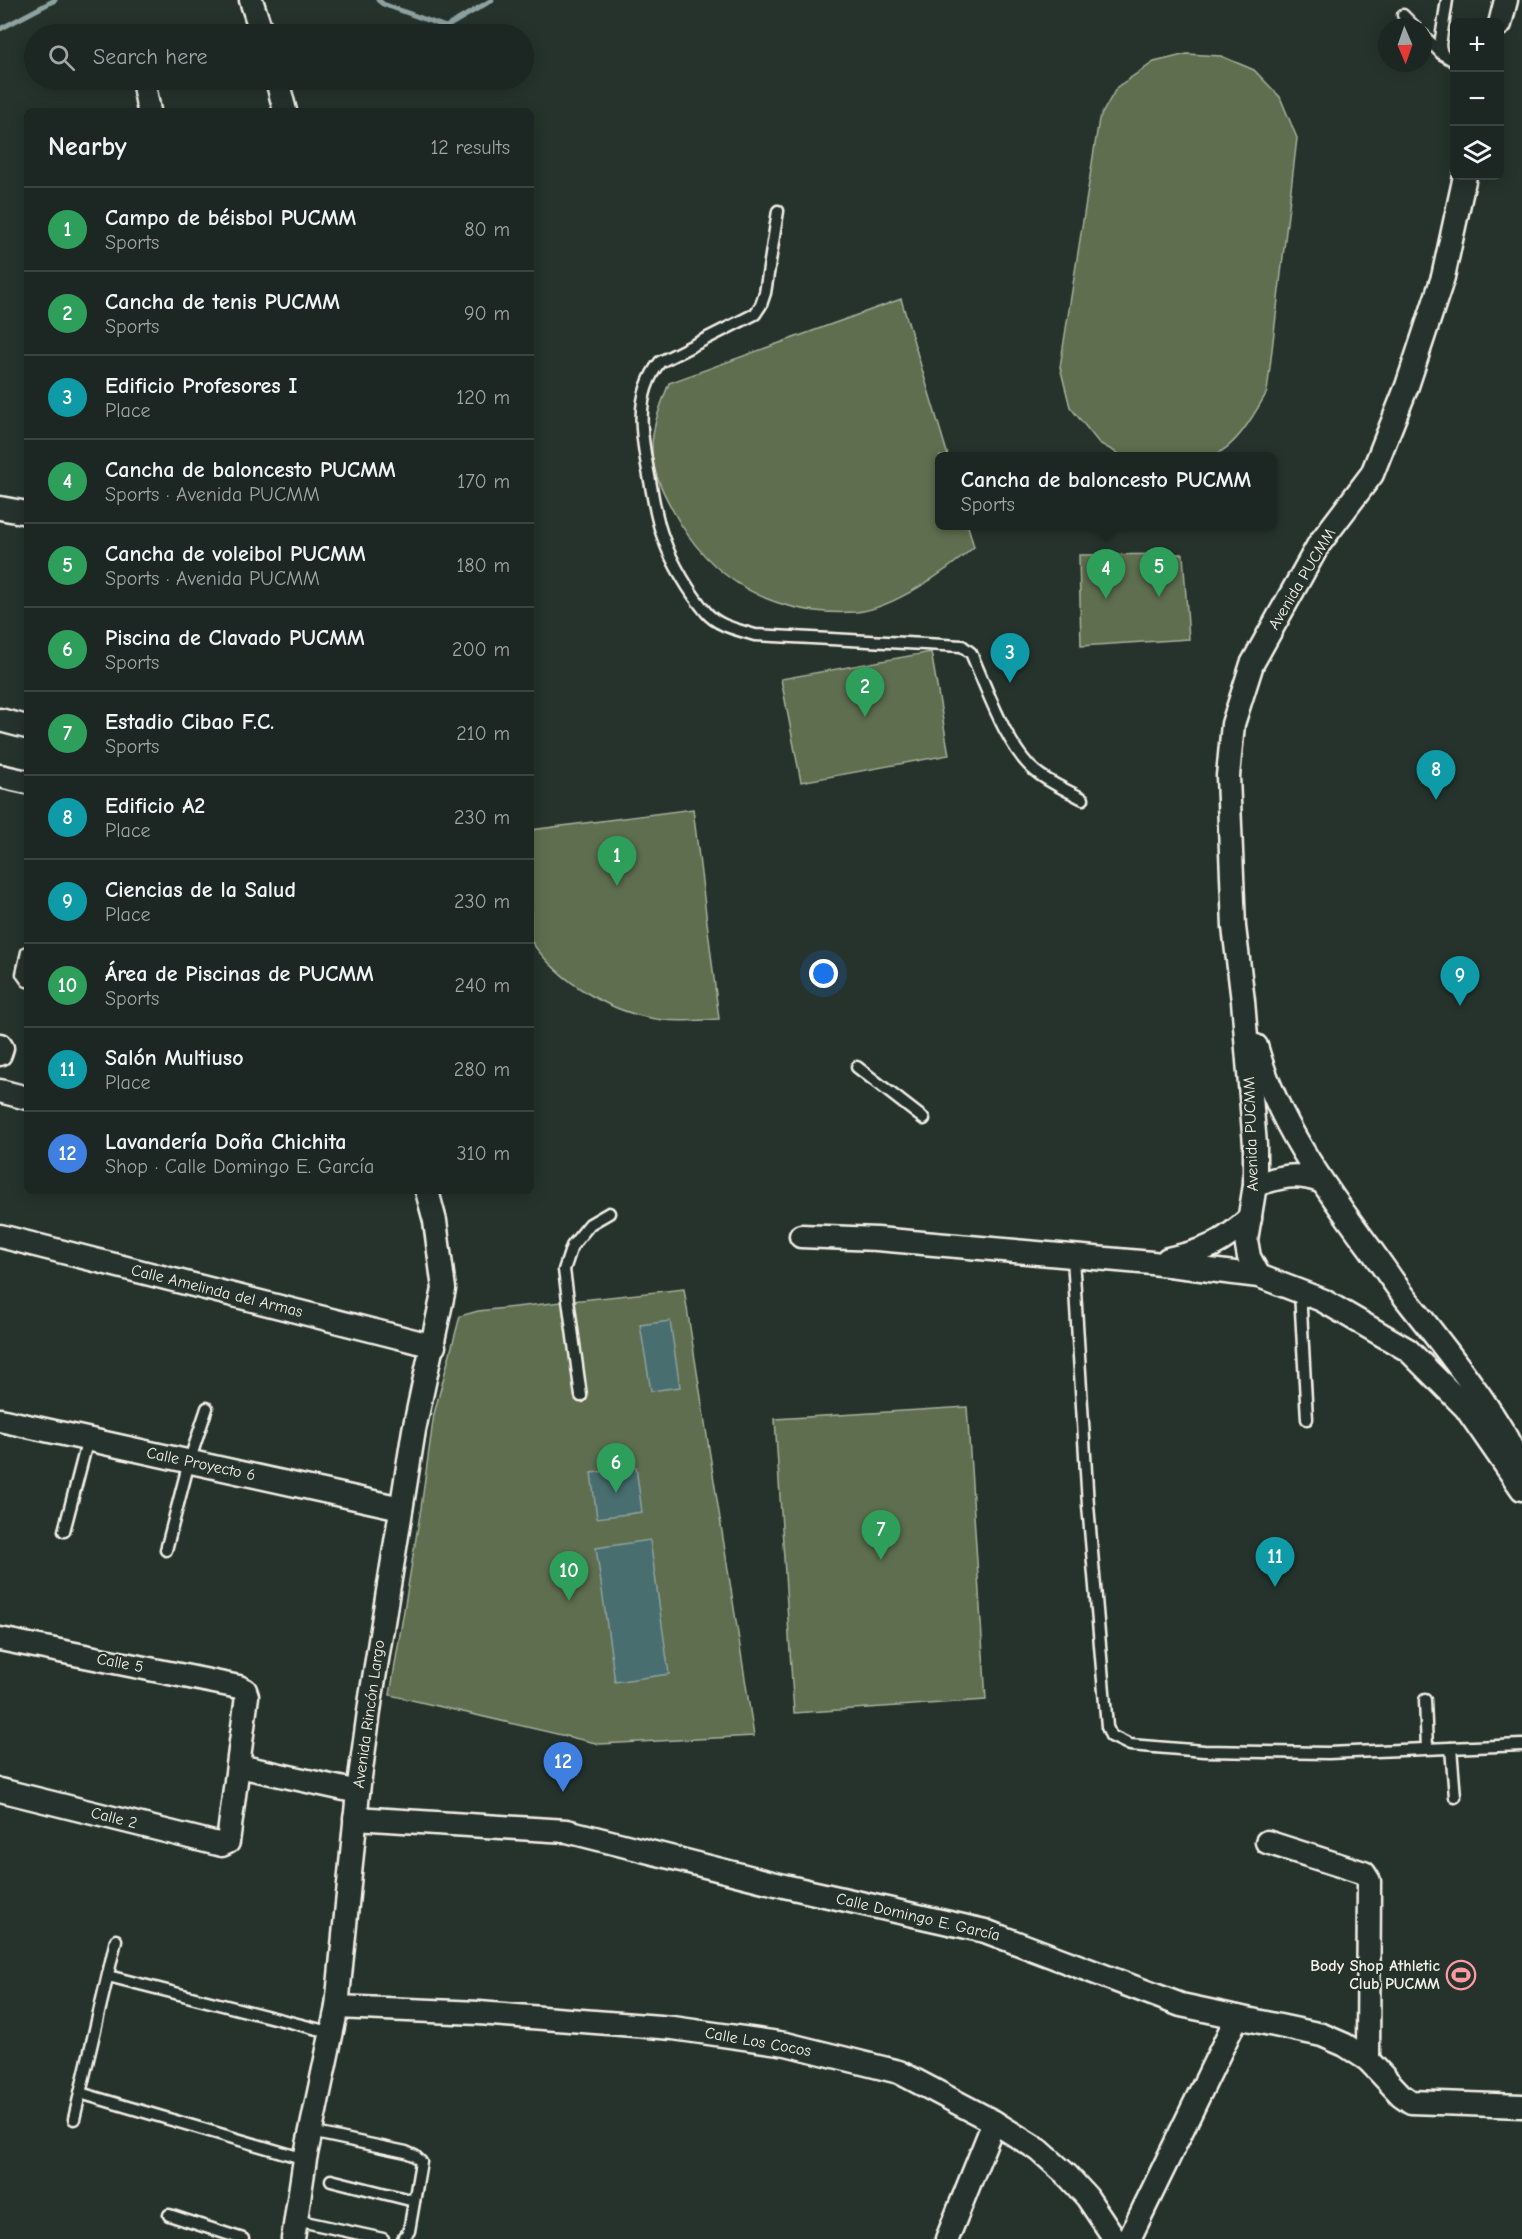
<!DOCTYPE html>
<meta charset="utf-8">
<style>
:root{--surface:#1c2622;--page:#29322f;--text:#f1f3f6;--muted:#a0a5a5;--line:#3a4340;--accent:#ff9aa2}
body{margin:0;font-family:"Comic Neue",sans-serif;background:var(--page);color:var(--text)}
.controls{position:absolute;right:18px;top:18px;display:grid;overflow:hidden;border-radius:9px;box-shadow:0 3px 15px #0003}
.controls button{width:54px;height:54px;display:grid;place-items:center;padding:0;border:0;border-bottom:2px solid var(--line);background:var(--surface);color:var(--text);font:30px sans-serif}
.compass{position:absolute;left:1378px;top:18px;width:54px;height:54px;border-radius:50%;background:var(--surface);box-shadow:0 3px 15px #0003;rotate:178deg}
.you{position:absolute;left:824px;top:974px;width:21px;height:21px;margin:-15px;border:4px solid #fff;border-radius:50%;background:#1a73e8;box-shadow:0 0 0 9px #1a73e833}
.badge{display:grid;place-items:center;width:39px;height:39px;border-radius:50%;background:var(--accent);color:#fff;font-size:20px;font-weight:700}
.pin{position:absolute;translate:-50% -50px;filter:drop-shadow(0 2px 3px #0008)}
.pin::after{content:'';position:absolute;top:32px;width:21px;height:18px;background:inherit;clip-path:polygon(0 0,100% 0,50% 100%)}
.popup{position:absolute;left:935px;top:452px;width:342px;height:78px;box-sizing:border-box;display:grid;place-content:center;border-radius:9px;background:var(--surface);filter:drop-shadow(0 2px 4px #0005);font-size:20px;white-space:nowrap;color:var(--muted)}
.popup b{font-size:22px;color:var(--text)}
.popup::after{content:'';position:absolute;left:50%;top:100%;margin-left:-12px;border:12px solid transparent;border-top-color:var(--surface)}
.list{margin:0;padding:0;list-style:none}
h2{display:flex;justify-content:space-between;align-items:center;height:78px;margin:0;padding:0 24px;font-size:26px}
h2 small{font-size:20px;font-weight:400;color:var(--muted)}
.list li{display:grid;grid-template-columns:39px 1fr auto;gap:18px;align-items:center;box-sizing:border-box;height:84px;padding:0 24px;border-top:2px solid var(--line)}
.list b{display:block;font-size:22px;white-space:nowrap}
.list p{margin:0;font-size:20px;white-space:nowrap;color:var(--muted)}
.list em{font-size:20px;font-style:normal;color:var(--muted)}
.icon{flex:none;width:33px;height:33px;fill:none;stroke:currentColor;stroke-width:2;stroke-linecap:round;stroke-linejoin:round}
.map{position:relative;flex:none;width:1522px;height:2239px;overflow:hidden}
.search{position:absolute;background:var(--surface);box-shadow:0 3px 15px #0003;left:24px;top:24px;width:510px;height:66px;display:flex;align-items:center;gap:15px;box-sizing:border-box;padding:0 21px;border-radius:33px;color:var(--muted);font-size:22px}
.panel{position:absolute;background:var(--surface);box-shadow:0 3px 15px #0003;left:24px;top:108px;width:510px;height:1086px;border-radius:9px}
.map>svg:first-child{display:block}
.green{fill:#5e6e50;stroke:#a9b09c;stroke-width:1.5}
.water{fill:#4a6e70;stroke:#8ea2a0;stroke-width:1.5}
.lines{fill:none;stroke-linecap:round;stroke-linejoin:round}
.stream{stroke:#8ea2a0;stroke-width:5}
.lane-casing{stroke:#f4f1e8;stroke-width:15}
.street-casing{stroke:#f4f1e8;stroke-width:27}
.lane{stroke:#26332d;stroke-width:10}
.street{stroke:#26332d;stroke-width:22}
.labels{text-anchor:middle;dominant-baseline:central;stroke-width:4.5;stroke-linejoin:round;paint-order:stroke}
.street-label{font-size:16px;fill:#f4f1e8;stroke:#26332d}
.poi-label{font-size:16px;font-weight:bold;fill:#f4f1e8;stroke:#26332d;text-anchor:end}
</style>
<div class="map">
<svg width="1522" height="2239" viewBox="0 0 1522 2239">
<rect width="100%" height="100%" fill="#26332d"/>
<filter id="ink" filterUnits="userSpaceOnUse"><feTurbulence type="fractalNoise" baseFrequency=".0167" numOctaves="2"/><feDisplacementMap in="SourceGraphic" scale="12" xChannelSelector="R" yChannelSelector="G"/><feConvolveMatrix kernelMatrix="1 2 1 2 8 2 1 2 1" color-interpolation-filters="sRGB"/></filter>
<g filter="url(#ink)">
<!-- green -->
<g class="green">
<path d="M1187 54 1221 56 1254 70 1280 97 1297 138 1267 392C1255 413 1236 449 1211 456H1122L1099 443 1070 407 1060 367 1099 119 1117 87 1154 62Z"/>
<path d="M901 299 948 456H940V526H968L974 547C947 571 892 609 856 612 774 617 710 581 672 509 662 490 652 471 652 449 652 425 661 405 669 383Z"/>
<path d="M1183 554 1189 639 1081 646 1079 555Z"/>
<path d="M931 652 949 755 801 782 781 679Z"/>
<path d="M693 809 719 1019C701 1020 682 1022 663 1020 612 1014 560 983 531 941V830Z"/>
<path d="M684 1289 754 1736 600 1744 390 1695 421 1508 434 1414 460 1316 478 1311Z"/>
<path d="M967 1407 986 1700 794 1713 775 1419Z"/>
</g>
<!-- water -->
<g class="water">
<path d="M670 1321 680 1387 651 1391 640 1325Z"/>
<path d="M636 1467 642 1512 597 1518 591 1473Z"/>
<path d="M650 1540 669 1674 615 1682 596 1548Z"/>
</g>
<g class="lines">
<!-- stream -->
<g class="stream">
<path d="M378 0 383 4 446 27 492 0"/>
<path d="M0 29 55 0"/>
</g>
<!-- lane casing -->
<g class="lane-casing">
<g id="lane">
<path d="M1447 0 1440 45 1442 54 1454 61"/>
<path d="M1403 15 1415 27"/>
<path d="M1423 35 1442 54"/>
<path d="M778 211 765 293 761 305 755 314 660 362C631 398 643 445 651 486 654 504 657 523 664 540 672 563 690 593 706 612 717 626 739 630 755 635L962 646 971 653C986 687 1007 748 1035 771 1049 783 1067 790 1083 799"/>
<path d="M27 952 22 974 27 981"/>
<path d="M857 1067 924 1119"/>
<path d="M1073 1257 1088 1505 1107 1727 1111 1736 1130 1745 1204 1751 1328 1753 1522 1745"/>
<path d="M1300 1292 1307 1419"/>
<path d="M581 1396 564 1270 572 1246 590 1224 609 1213"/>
<path d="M64 1531 88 1439"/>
<path d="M166 1550 189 1462 207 1408"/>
<path d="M1425 1700 1427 1748"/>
<path d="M1451 1748 1455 1797"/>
<path d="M108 1976 333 2033"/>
<path d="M80 2093 305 2159"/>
<path d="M74 2119 116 1940"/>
<path d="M311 2132 406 2152 415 2156 421 2162 409 2231 403 2239"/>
<path d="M331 2180 414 2201"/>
<path d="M169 2215 243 2239"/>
<path d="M296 2220 383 2239"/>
</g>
</g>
<!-- street casing -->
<g class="street-casing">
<g id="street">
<path d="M251 0 262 34"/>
<path d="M1500 24 1506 0"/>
<path d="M143 80 149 111"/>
<path d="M277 80 285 111"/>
<path d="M0 508 27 513"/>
<path d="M0 720 27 727"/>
<path d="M0 776 27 782"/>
<path d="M0 1045 2 1048 0 1054"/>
<path d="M1256 1046C1277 1121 1323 1185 1369 1247 1383 1266 1396 1287 1411 1305 1435 1335 1458 1365 1480 1396 1494 1417 1509 1439 1518 1463"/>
<path d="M0 1091 27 1098"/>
<path d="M1255 1185C1280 1177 1295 1172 1320 1181"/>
<path d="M0 1236 434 1346"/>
<path d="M801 1236 877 1239 1152 1263 1259 1276 1322 1300 1408 1350 1466 1408 1522 1489"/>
<path d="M1168 1259C1205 1251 1222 1244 1250 1218"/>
<path d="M1259 1276 1249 1257 1246 1240 1255 1185V1145L1243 1001 1234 927 1228 776 1233 724 1252 664 1319 544 1372 474 1407 386 1443 277 1465 176"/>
<path d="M0 1420 401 1508"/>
<path d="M0 1639 239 1687 245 1690 247 1696 228 1842 222 1845 0 1790"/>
<path d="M239 1766 358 1792"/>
<path d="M355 1818 567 1831 784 1886 985 1931 1181 2005 1322 2035 1345 2045 1368 2060 1401 2095 1411 2102 1522 2106"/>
<path d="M1267 1842 1364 1873 1369 1881 1368 2060"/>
<path d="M337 2007 479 2013 673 2028 786 2044 899 2072 994 2122 1039 2150 1067 2175 1087 2197 1115 2239"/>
<path d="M293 2239 305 2159 337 2007 358 1792 371 1697 414 1430 444 1289 435 1221 427 1191"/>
<path d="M947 2239 994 2122"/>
<path d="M1129 2239 1237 2017"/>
</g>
</g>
<!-- lane -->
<use href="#lane" class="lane"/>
<!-- street -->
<use href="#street" class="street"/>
</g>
</g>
<!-- icons -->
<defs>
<g id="stadium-ring" transform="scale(1.5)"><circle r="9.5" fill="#26332d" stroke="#ff9aa2" stroke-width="1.5"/><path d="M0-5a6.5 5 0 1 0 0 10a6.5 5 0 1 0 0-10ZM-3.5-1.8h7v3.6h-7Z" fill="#ff9aa2"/></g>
</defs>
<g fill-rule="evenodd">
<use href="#stadium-ring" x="1461" y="1975"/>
</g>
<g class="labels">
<!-- street labels -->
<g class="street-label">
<text transform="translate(1302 579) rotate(-59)">Avenida PUCMM</text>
<text transform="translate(1251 1134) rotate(-92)">Avenida PUCMM</text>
<text transform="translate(217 1291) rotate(14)">Calle Amelinda del Armas</text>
<text transform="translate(201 1464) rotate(12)">Calle Proyecto 6</text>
<text transform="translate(120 1663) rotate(11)">Calle 5</text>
<text transform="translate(369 1714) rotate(-82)">Avenida Rincón Largo</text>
<text transform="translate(114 1818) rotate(14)">Calle 2</text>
<text transform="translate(918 1917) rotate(13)">Calle Domingo E. García</text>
<text transform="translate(758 2042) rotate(10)">Calle Los Cocos</text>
</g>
<!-- poi labels -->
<g class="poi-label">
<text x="1440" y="1966">Body Shop Athletic<tspan x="1440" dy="18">Club PUCMM</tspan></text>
</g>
</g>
</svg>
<div class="controls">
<button>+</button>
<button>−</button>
<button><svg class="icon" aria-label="layers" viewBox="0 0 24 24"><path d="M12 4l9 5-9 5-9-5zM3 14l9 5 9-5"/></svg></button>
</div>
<svg class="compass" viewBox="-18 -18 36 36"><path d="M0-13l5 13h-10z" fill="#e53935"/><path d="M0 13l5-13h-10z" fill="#a0a5a5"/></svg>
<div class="you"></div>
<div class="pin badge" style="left:617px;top:886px;background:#2e9e5b">1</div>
<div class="pin badge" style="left:865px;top:717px;background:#2e9e5b">2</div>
<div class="pin badge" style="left:1010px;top:683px;background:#0f9aa8">3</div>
<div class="pin badge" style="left:1106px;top:599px;background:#2e9e5b">4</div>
<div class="popup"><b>Cancha de baloncesto PUCMM</b>Sports</div>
<div class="pin badge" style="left:1159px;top:597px;background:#2e9e5b">5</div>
<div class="pin badge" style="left:616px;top:1493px;background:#2e9e5b">6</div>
<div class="pin badge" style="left:881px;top:1560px;background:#2e9e5b">7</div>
<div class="pin badge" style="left:1436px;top:800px;background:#0f9aa8">8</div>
<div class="pin badge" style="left:1460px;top:1006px;background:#0f9aa8">9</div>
<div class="pin badge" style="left:569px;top:1601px;background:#2e9e5b">10</div>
<div class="pin badge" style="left:1275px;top:1587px;background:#0f9aa8">11</div>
<div class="pin badge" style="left:563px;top:1792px;background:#3f7fe0">12</div>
<div class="search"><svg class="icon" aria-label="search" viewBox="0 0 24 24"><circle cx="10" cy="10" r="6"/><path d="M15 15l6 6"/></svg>Search here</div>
<section class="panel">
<h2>Nearby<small>12 results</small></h2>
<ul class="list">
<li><span class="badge" style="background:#2e9e5b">1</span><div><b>Campo de béisbol PUCMM</b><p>Sports</p></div><em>80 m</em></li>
<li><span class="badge" style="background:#2e9e5b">2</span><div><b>Cancha de tenis PUCMM</b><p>Sports</p></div><em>90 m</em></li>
<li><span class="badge" style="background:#0f9aa8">3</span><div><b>Edificio Profesores I</b><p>Place</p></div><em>120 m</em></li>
<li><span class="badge" style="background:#2e9e5b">4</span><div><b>Cancha de baloncesto PUCMM</b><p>Sports · Avenida PUCMM</p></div><em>170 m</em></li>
<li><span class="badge" style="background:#2e9e5b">5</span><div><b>Cancha de voleibol PUCMM</b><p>Sports · Avenida PUCMM</p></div><em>180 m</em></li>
<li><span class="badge" style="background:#2e9e5b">6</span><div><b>Piscina de Clavado PUCMM</b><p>Sports</p></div><em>200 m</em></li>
<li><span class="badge" style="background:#2e9e5b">7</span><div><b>Estadio Cibao F.C.</b><p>Sports</p></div><em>210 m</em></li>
<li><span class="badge" style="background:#0f9aa8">8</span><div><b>Edificio A2</b><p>Place</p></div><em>230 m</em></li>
<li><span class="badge" style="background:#0f9aa8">9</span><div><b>Ciencias de la Salud</b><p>Place</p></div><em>230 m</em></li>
<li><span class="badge" style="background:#2e9e5b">10</span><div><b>Área de Piscinas de PUCMM</b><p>Sports</p></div><em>240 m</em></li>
<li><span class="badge" style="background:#0f9aa8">11</span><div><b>Salón Multiuso</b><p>Place</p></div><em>280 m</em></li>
<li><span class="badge" style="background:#3f7fe0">12</span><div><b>Lavandería Doña Chichita</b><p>Shop · Calle Domingo E. García</p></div><em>310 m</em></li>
</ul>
</section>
</div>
